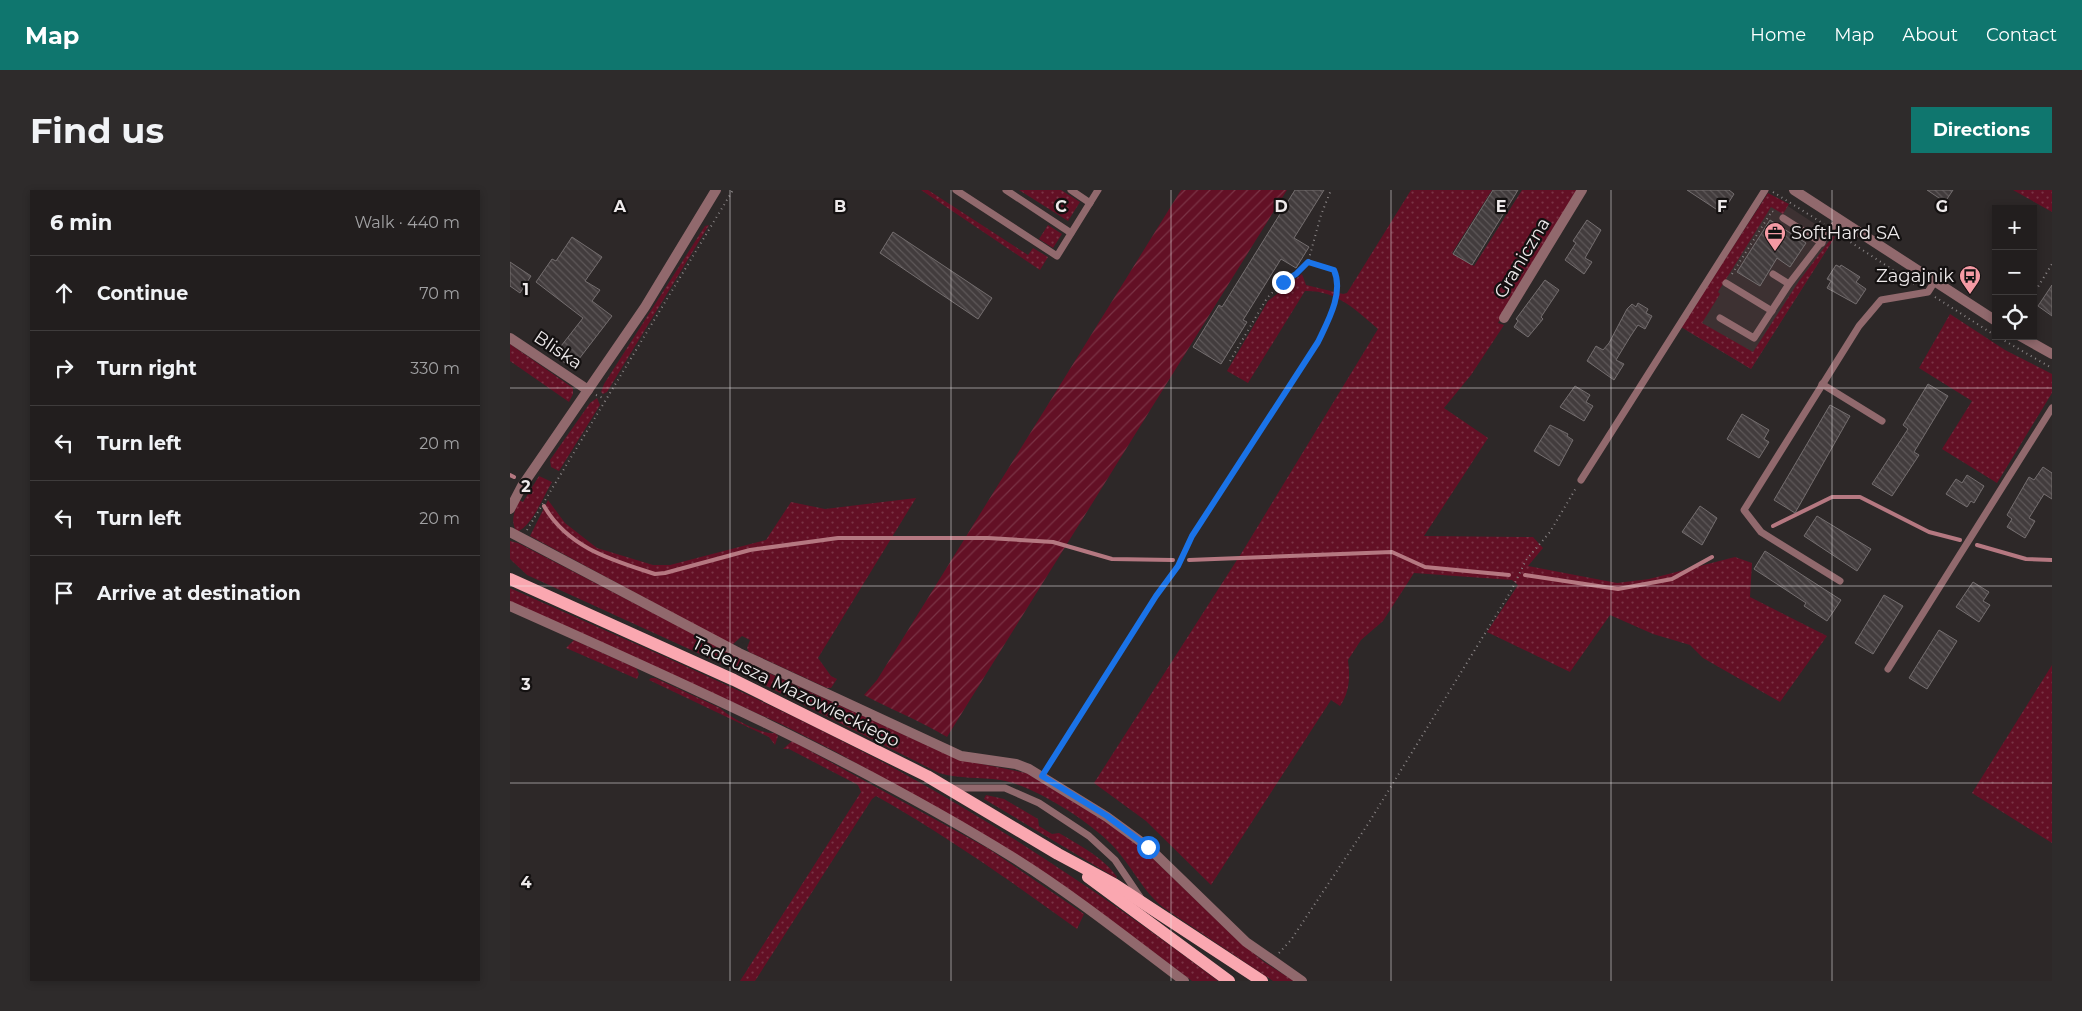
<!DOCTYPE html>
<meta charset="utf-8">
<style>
:root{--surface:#221e1e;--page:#2e2b2b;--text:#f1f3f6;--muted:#a2a2a4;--line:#3f3c3c;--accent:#0f766e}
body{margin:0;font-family:Montserrat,sans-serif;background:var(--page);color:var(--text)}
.controls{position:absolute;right:15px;top:15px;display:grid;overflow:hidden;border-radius:0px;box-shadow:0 2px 8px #0003}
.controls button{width:45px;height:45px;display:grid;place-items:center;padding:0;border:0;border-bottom:1px solid var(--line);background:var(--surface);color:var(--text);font:25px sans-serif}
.stop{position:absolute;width:15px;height:15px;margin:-11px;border:4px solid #1a73e8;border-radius:50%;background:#fff}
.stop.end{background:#1a73e8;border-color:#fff;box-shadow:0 1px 5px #0008}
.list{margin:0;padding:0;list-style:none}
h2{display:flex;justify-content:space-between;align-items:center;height:65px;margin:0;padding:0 20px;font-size:21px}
h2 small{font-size:16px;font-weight:400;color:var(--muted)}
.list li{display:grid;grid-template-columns:32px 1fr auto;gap:15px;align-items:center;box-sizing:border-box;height:75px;padding:0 20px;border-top:1px solid var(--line)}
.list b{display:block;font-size:19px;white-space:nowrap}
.list em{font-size:16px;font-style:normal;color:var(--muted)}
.icon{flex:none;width:28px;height:28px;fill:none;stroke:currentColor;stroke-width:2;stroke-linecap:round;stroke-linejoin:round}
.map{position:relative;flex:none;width:1542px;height:791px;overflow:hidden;border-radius:0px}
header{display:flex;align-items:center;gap:30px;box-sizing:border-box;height:70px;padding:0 25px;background:var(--accent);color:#fff}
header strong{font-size:24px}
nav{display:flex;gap:28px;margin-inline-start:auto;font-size:18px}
.intro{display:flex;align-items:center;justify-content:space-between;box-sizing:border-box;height:120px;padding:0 30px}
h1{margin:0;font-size:35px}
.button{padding:12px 22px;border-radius:0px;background:var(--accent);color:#fff;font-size:18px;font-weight:700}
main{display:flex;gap:30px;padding:0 30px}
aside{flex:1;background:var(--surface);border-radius:0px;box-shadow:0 2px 8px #0003}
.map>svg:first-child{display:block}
.built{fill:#3d3132}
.grass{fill:url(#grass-dots)}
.garden{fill:url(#garden-furrows)}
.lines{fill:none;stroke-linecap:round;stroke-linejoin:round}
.stream{stroke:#b57881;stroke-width:4}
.building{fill:url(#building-back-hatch);stroke:#746e6f}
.path{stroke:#898485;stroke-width:2;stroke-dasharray:1 4;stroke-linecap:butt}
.service{stroke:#91696d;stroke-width:7}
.minor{stroke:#91696d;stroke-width:10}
.primary{stroke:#faa7b0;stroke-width:12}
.route{stroke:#1a73e8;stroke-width:6}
.grid{fill:none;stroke:#eeeaeb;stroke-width:1;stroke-opacity:0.55}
.labels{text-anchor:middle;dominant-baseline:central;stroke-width:4.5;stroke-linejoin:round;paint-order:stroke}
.poi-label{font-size:18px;fill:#eeeaeb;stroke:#141111;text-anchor:start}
.street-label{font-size:18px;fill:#eeeaeb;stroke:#141111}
.grid-label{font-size:16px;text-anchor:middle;font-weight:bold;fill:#eeeaeb;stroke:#141111;stroke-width:4.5;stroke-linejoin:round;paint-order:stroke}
</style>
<header>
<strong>Map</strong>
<nav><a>Home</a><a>Map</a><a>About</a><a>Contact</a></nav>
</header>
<div class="intro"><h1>Find us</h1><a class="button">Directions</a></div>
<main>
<aside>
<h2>6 min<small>Walk · 440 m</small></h2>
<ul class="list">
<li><svg class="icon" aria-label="ahead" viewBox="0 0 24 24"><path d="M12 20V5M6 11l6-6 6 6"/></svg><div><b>Continue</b></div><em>70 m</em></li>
<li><svg class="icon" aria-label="right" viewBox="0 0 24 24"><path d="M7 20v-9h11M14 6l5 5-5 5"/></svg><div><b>Turn right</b></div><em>330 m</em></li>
<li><svg class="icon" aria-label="left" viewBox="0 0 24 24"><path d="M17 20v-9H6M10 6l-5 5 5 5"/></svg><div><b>Turn left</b></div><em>20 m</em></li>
<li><svg class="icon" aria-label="left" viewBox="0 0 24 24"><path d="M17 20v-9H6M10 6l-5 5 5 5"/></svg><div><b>Turn left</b></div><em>20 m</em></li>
<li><svg class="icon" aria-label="arrive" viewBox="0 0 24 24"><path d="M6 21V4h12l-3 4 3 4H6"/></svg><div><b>Arrive at destination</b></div></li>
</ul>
</aside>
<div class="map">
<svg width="1542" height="791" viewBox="0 0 1542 791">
<defs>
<pattern id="grass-dots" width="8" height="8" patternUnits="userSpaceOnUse" patternTransform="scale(1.25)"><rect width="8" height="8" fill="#631025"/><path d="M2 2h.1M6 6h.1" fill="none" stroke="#7a3345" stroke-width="1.8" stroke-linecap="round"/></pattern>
<pattern id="garden-furrows" width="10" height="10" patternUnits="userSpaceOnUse" patternTransform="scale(1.25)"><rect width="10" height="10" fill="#631025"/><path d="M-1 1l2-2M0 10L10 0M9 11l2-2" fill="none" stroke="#7a3345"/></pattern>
<pattern id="building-back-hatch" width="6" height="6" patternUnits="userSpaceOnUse" patternTransform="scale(1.25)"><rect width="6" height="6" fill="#423c3d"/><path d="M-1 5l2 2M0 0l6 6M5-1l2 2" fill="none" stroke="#5e5859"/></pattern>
</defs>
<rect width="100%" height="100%" fill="#2d2828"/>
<!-- built -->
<path class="built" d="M1270 11 1325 47 1241 179 1177 141 1255 14Z"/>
<!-- grass -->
<g class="grass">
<path d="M411 0H418L518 65 523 58 538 67 530 80Z"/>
<path d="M509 0H551L570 12 558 31Z"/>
<path d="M901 0H982L942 63 964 76 1012 0H1069L988 133 994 135 961 185 934 218 978 248 914 346 1023 347 1033 358 1018 376 1107 393 1139 389 1225 367 1242 373 1240 407 1317 446 1270 512 1193 468 1180 455 1143 444 1100 425 1060 482 977 442 1008 395 1002 390 904 383 873 431 851 450 838 470C840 486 840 502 830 516L821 510 701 695 636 631 584 593 734 359 868 139C846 120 826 100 795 101L738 193 717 181 758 111 792 84 796 95 833 104 837 103Z"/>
<path d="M1503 0H1542V22Z"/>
<path d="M1258 3 1279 14 1273 24 1261 17 1208 102 1210 104 1192 133 1243 162 1289 91 1323 46 1325 47 1241 179 1171 137Z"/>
<path d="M199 35 97 202 93 204 91 202 94 194 195 36Z"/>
<path d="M538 35 552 44 543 58 529 49Z"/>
<path d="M1440 124 1495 160 1542 184V203L1487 293 1432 259 1462 211 1409 178Z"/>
<path d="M0 154 63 198V204L59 212 0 171Z"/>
<path d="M87 208 90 215 49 281 41 277 40 270 80 213Z"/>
<path d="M29 286 42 292C33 307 23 335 7 342 0 332 4 322 9 310L13 312Z"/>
<path d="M406 308 308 468 321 486 327 489 321 498H317L239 462 237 458 240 450 232 446 222 455 20 346 38 310 55 333 87 358 143 375H160L256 350 281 312 315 319Z"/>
<path d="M0 351 8 353 259 483 447 569 521 584 593 629 633 659 723 746 754 772 784 791H763L654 718C632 701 621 674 601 654 579 631 521 594 490 590 469 587 450 589 429 583L225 480 17 385 0 369Z"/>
<path d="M0 398C131 457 265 513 391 582 503 644 607 715 708 791H682L595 726 398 602 326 562 273 535 0 412Z"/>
<path d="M64 450 126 478 129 484 127 489 56 458Z"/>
<path d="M1542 475V653L1462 603Z"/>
<path d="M141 488H145L210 518C219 527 252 545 265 543L268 546 265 555 259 547 139 490Z"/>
<path d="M282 551 479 659 574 724 567 739C502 692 437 646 366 606L362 609 245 791H230L351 602 348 595 279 559H273Z"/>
<path d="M476 605 494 609 528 629 529 636 542 644 549 643C569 655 593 667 607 687L606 688 474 609Z"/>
</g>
<!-- garden -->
<path class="garden" d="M671 0H777L437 547C409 530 382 520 354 505L367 490Z"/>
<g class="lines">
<!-- stream -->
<g class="stream">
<path d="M0 285 4 287"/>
<path d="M34 316C58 358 102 370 145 384L155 383 240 360 328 348H478L543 352 602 369 663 370"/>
<path d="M1263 336 1322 307H1350L1419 342 1450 350"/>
<path d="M1467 355 1516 369 1542 370"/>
<path d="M679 370 882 362 915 377 999 385"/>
<path d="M1015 385 1108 399 1162 389 1202 367"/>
</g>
</g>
<!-- building -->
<g class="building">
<path d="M785 0H814L784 48 799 57 786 78 771 69 733 130 737 132 711 174 683 157 709 115 712 117Z"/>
<path d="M983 0H1008L962 75 943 64Z"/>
<path d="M1177 0H1219L1224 4 1212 23Z"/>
<path d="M1417 0H1443L1435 12Z"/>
<path d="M1077 30 1091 40 1075 68 1082 72 1074 84 1055 70 1066 53 1063 51Z"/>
<path d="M1260 30 1296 53 1280 77 1267 68 1250 96 1227 82Z"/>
<path d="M383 42 482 108 468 129 370 63Z"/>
<path d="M62 47 92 67 75 91 90 100 82 111 102 126 62 178 44 165 73 128 26 92 42 69 46 71Z"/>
<path d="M0 72 21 86 10 103 0 96Z"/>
<path d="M1326 75 1330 77 1331 75 1350 87 1346 92 1356 99 1346 114 1317 98 1321 91 1317 89Z"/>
<path d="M1035 90 1049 100 1031 127 1033 129 1018 147 1004 137 1008 131 1006 129Z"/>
<path d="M1542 95V126L1528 116Z"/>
<path d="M1128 113 1138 119 1136 123 1142 126 1135 139 1128 135 1120 147 1106 170 1114 174 1104 190 1077 171 1086 156 1093 160 1099 153 1117 119 1122 114 1126 117Z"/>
<path d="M1418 194 1438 206 1404 262 1409 265 1382 306 1362 294 1398 239 1393 235Z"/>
<path d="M1065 196 1080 205 1076 212 1083 216 1074 231 1050 217Z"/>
<path d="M1320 215 1340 226 1285 323 1264 310Z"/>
<path d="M1232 224 1259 240 1254 249 1259 252 1249 268 1217 249Z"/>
<path d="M1040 235 1058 244 1057 246 1063 250 1049 276 1024 261Z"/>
<path d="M1533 277 1542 283V309L1534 304 1519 328 1525 331 1515 348 1497 337 1502 329 1497 325 1519 287 1524 290Z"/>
<path d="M1457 285 1474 296 1464 313 1461 311 1457 317 1436 304 1446 289 1452 293Z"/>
<path d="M1190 316 1207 328 1192 355 1172 342Z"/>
<path d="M1307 326 1361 359 1347 381 1294 346Z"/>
<path d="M1255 361 1331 410 1317 431 1294 416 1296 413 1244 379Z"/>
<path d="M1463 392 1479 402 1473 411 1480 415 1469 432 1446 417Z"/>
<path d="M1374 405 1393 416 1363 464 1345 453Z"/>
<path d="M1429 440 1447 451 1417 499 1399 488Z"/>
</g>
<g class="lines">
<!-- path -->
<g class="path">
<path d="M1263 2 1314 34"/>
<path d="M1328 44 1406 95"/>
<path d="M1222 84 1262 21 1265 23"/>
<path d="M1523 105 1542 74"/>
<path d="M1425 107 1486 146"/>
<path d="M1486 146 1542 178"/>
<path d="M720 171 757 108 773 92 786 84 798 72 811 25 821 0"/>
<path d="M86 205 95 209"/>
<path d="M17 340 223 0"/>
<path d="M537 578 646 406 668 376 682 346 808 152C818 131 834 103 824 79L798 72"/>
<path d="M769 763 781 750 858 634 1001 401 1016 370 1040 342 1066 298"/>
</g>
<!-- service -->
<g class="service">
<path d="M446 0 547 66 588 0"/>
<path d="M496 0 561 43"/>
<path d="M561 0 580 13"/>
<path d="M1273 28 1312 53"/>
<path d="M1263 84 1279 94"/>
<path d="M1216 93 1262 121"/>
<path d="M1210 128 1244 148 1279 94 1329 29"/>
<path d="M1312 194 1372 231"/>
<path d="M1071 290 1255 0"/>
<path d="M1330 391 1251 342 1234 320 1349 136 1371 110 1418 102 1425 91"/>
<path d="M1378 479 1542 218"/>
<path d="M441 598H495L529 613 579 646 605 670 630 707"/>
</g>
<!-- minor -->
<g class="minor">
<path d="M1284 0 1486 131"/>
<path d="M994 128 1072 0"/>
<path d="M1510 146 1542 164"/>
<path d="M0 148 78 200"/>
<path d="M0 319 12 296 135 117 206 0"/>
<path d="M0 342 229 463 436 559 451 566 506 574 519 579 597 627 638 657 736 752 792 791"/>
<path d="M0 416C171 492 344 569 504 668 563 705 618 749 674 791"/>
</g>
<!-- primary -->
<g class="primary">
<path d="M0 389 224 490 417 586 548 664 604 694 752 791"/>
<path d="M578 687 719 791"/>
</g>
</g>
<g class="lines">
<!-- route -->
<path class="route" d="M638 657 597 626 532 586 646 406 668 376 682 346 808 152C818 131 834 103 824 80L798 72 786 84 773 92"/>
</g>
<!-- grid -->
<path class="grid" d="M220 0V791M441 0V791M661 0V791M881 0V791M1101 0V791M1322 0V791M0 198H1542M0 396H1542M0 593H1542"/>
<!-- icons -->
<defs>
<g id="office-pin" transform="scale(1.125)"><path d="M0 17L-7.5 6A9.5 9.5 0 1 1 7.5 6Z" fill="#f49aa4" stroke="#141111"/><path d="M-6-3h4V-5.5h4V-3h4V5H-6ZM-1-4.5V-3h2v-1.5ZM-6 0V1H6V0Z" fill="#111"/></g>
<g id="bus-pin" transform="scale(1.125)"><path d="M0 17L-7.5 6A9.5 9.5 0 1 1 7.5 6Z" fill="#f49aa4" stroke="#141111"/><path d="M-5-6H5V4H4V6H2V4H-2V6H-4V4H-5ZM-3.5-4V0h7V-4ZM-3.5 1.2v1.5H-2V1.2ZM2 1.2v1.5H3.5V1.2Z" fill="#111"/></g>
</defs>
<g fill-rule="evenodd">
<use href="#office-pin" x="1265" y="43"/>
<use href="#bus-pin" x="1460" y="86"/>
</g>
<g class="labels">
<!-- poi labels -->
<g class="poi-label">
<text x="1281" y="43">SoftHard SA</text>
<text x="1444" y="86" text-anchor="end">Zagajnik</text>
</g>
<!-- street labels -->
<g class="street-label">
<text transform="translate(1012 68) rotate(-59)">Graniczna</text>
<text transform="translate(48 160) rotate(34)">Bliska</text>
<text transform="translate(286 502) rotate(26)">Tadeusza Mazowieckiego</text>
</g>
</g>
<g class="grid-label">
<text x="110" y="22">A</text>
<text x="330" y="22">B</text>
<text x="551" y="22">C</text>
<text x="771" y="22">D</text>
<text x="991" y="22">E</text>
<text x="1212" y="22">F</text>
<text x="1432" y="22">G</text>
<text x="16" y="105">1</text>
<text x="16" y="302">2</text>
<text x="16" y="500">3</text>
<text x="16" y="698">4</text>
</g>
</svg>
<div class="controls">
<button>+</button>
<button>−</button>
<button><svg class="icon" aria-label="locate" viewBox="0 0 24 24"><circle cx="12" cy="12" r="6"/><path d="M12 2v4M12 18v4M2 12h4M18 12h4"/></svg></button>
</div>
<div class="stop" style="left:638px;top:657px"></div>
<div class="stop end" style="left:773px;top:92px"></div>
</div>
</main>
